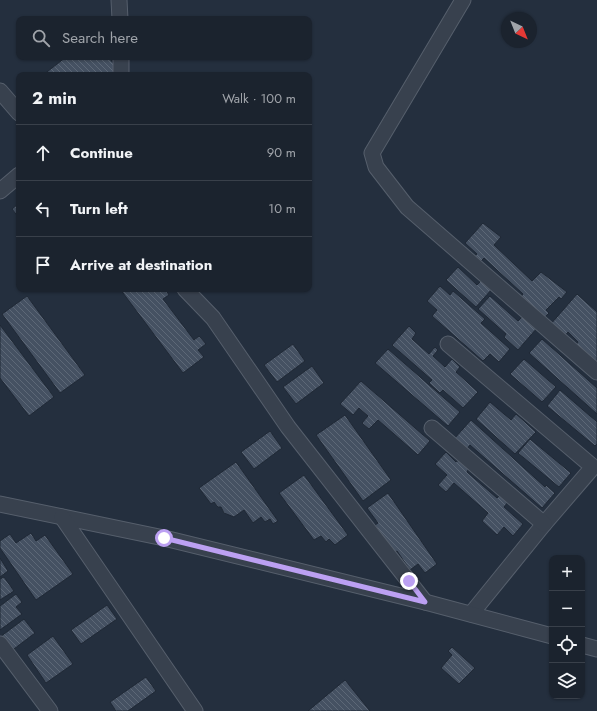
<!DOCTYPE html>
<meta charset="utf-8">
<style>
:root{--surface:#1b232e;--page:#282f3a;--text:#f1f3f6;--muted:#a0a4aa;--line:#39404a}
body{margin:0;font-family:Jost,sans-serif;background:var(--page);color:var(--text)}
.controls{position:absolute;right:12px;bottom:12px;display:grid;overflow:hidden;border-radius:8px;box-shadow:0 1px 3px #0004}
.controls button{width:36px;height:36px;display:grid;place-items:center;padding:0;border:0;border-bottom:1px solid var(--line);background:var(--surface);color:var(--text);font:20px sans-serif}
.compass{position:absolute;left:501px;top:12px;width:36px;height:36px;border-radius:50%;background:var(--surface);box-shadow:0 1px 3px #0004;rotate:137deg}
.stop{position:absolute;width:12px;height:12px;margin:-9px;border:3px solid #bca0f2;border-radius:50%;background:#fff}
.stop.end{background:#bca0f2;border-color:#fff;box-shadow:0 1px 4px #0008}
.list{margin:0;padding:0;list-style:none}
h2{display:flex;justify-content:space-between;align-items:center;height:52px;margin:0;padding:0 16px;font-size:17px}
h2 small{font-size:13px;font-weight:400;color:var(--muted)}
.list li{display:grid;grid-template-columns:26px 1fr auto;gap:12px;align-items:center;box-sizing:border-box;height:56px;padding:0 16px;border-top:1px solid var(--line)}
.list b{display:block;font-size:15px;white-space:nowrap}
.list em{font-size:13px;font-style:normal;color:var(--muted)}
.icon{flex:none;width:22px;height:22px;fill:none;stroke:currentColor;stroke-width:2;stroke-linecap:round;stroke-linejoin:round}
.map{position:relative;flex:none;width:597px;height:711px;overflow:hidden}
.search{position:absolute;background:var(--surface);box-shadow:0 1px 3px #0004;left:16px;top:16px;width:296px;height:44px;display:flex;align-items:center;gap:10px;box-sizing:border-box;padding:0 14px;border-radius:8px;color:var(--muted);font-size:15px}
.panel{position:absolute;background:var(--surface);box-shadow:0 1px 3px #0004;left:16px;top:72px;width:296px;height:220px;border-radius:8px}
.map>svg:first-child{display:block}
.building{fill:url(#building-back-hatch);stroke:#1f2835}
.lines{fill:none;stroke-linecap:round;stroke-linejoin:round}
.minor-casing{stroke:#565f6c;stroke-width:17}
.minor{stroke:#38414e;stroke-width:15}
.route{stroke:#bca0f2;stroke-width:5}
</style>
<div class="map">
<svg width="597" height="711" viewBox="0 0 597 711">
<defs>
<pattern id="building-back-hatch" width="6" height="6" patternUnits="userSpaceOnUse"><rect width="6" height="6" fill="#455162"/><path d="M-1 5l2 2M0 0l6 6M5-1l2 2" fill="none" stroke="#5d6877"/></pattern>
</defs>
<rect width="100%" height="100%" fill="#242f3e"/>
<!-- building -->
<g class="building">
<path d="M66 57H108L121 72 117 75H43Z"/>
<path d="M19 203V218L12 209Z"/>
<path d="M483 223 501 237 494 245 532 281 541 272 567 292 561 299 559 297 546 310 549 313 543 319 520 298 523 294 484 258 479 263 473 257 477 254 465 243Z"/>
<path d="M458 267 477 285 482 280 492 289 476 307 446 280Z"/>
<path d="M440 286 450 295 453 291 485 319 481 323 510 349 499 362 490 354 483 361 432 316 437 310 427 301Z"/>
<path d="M120 289H165L169 295 163 299 194 340 199 336 206 344 198 350 204 357 183 373Z"/>
<path d="M577 294 597 312V364L576 345 578 342 568 332 564 337 550 325Z"/>
<path d="M27 296 85 375 60 393 2 314Z"/>
<path d="M490 296 518 321 523 316 537 328 518 350 504 337 506 334 478 309Z"/>
<path d="M0 325 54 397 29 416 0 378Z"/>
<path d="M409 326 416 333 412 339 429 354 435 347 438 350 433 356 445 367 452 359 460 367 456 372 478 392 463 408 443 390 440 393 429 383 432 380 392 345Z"/>
<path d="M542 339 597 388V414L529 353Z"/>
<path d="M293 344 305 361 277 382 264 365Z"/>
<path d="M388 349 460 412 448 426 375 363Z"/>
<path d="M524 359 556 387 542 402 510 374Z"/>
<path d="M312 366 324 383 296 404 283 387Z"/>
<path d="M361 381 430 441 418 455 378 420 369 429 362 423 368 416 359 408 353 415 340 404Z"/>
<path d="M560 390 597 422V444L595 446 547 406Z"/>
<path d="M490 402 511 420 516 414 536 432 515 454 476 419Z"/>
<path d="M345 415 391 480 363 501 316 435Z"/>
<path d="M471 420 545 487 546 485 555 493 542 508 470 445 466 450 454 439Z"/>
<path d="M270 431 282 448 254 469 241 452Z"/>
<path d="M530 439 571 473 559 487 518 453Z"/>
<path d="M446 452 456 462 459 460 469 468 467 472 497 498 500 495 508 502 504 507 523 524 513 536 504 527 497 535 482 521 488 513 454 483 446 492 438 485 447 475 435 464Z"/>
<path d="M236 462 278 521 273 524 270 519 265 522 261 517 253 523 244 510 234 517 224 513 221 507H218L214 502 211 504 199 488Z"/>
<path d="M304 475 348 535 335 545 329 539 326 542 321 536 314 540 279 493Z"/>
<path d="M388 493 437 564 425 573 418 564 410 570 397 551 394 553 375 525 378 523 367 508Z"/>
<path d="M31 533 36 541 45 535 73 574 36 600 0 548V541L10 534 16 543Z"/>
<path d="M0 558 8 571 0 577Z"/>
<path d="M4 577 14 591 0 600V579Z"/>
<path d="M16 594 22 602 16 607 22 614 0 630V606Z"/>
<path d="M107 605 117 619 81 644 71 630Z"/>
<path d="M24 619 35 633 10 652 0 637Z"/>
<path d="M53 636 73 664 46 683 27 655Z"/>
<path d="M452 647 475 668 459 684 441 668 452 655 448 651Z"/>
<path d="M146 677 156 691 128 711H116L110 702Z"/>
<path d="M345 680 370 711H308Z"/>
</g>
<g class="lines">
<!-- minor casing -->
<g class="minor-casing">
<g id="minor">
<path d="M119 0 120 19"/>
<path d="M463 0 372 153 376 167 407 207 597 372"/>
<path d="M121 57V75"/>
<path d="M0 91 19 113"/>
<path d="M0 191 19 175"/>
<path d="M185 289 213 318 288 427 425 602"/>
<path d="M448 344 593 467 544 524 471 614"/>
<path d="M432 428 544 524"/>
<path d="M0 504 164 538 425 602 552 636"/>
<path d="M62 517 195 711"/>
<path d="M0 644 50 711"/>
<path d="M582 645 597 649"/>
</g>
</g>
<!-- minor -->
<use href="#minor" class="minor"/>
</g>
<g class="lines">
<!-- route -->
<path class="route" d="M164 538 425 602 409 581"/>
</g>
</svg>
<div class="controls">
<button>+</button>
<button>−</button>
<button><svg class="icon" aria-label="locate" viewBox="0 0 24 24"><circle cx="12" cy="12" r="6"/><path d="M12 2v4M12 18v4M2 12h4M18 12h4"/></svg></button>
<button><svg class="icon" aria-label="layers" viewBox="0 0 24 24"><path d="M12 4l9 5-9 5-9-5zM3 14l9 5 9-5"/></svg></button>
</div>
<svg class="compass" viewBox="-18 -18 36 36"><path d="M0-13l5 13h-10z" fill="#e53935"/><path d="M0 13l5-13h-10z" fill="#a0a4aa"/></svg>
<div class="stop" style="left:164px;top:538px"></div>
<div class="stop end" style="left:409px;top:581px"></div>
<div class="search"><svg class="icon" aria-label="search" viewBox="0 0 24 24"><circle cx="10" cy="10" r="6"/><path d="M15 15l6 6"/></svg>Search here</div>
<section class="panel">
<h2>2 min<small>Walk · 100 m</small></h2>
<ul class="list">
<li><svg class="icon" aria-label="ahead" viewBox="0 0 24 24"><path d="M12 20V5M6 11l6-6 6 6"/></svg><div><b>Continue</b></div><em>90 m</em></li>
<li><svg class="icon" aria-label="left" viewBox="0 0 24 24"><path d="M17 20v-9H6M10 6l-5 5 5 5"/></svg><div><b>Turn left</b></div><em>10 m</em></li>
<li><svg class="icon" aria-label="arrive" viewBox="0 0 24 24"><path d="M6 21V4h12l-3 4 3 4H6"/></svg><div><b>Arrive at destination</b></div></li>
</ul>
</section>
</div>
